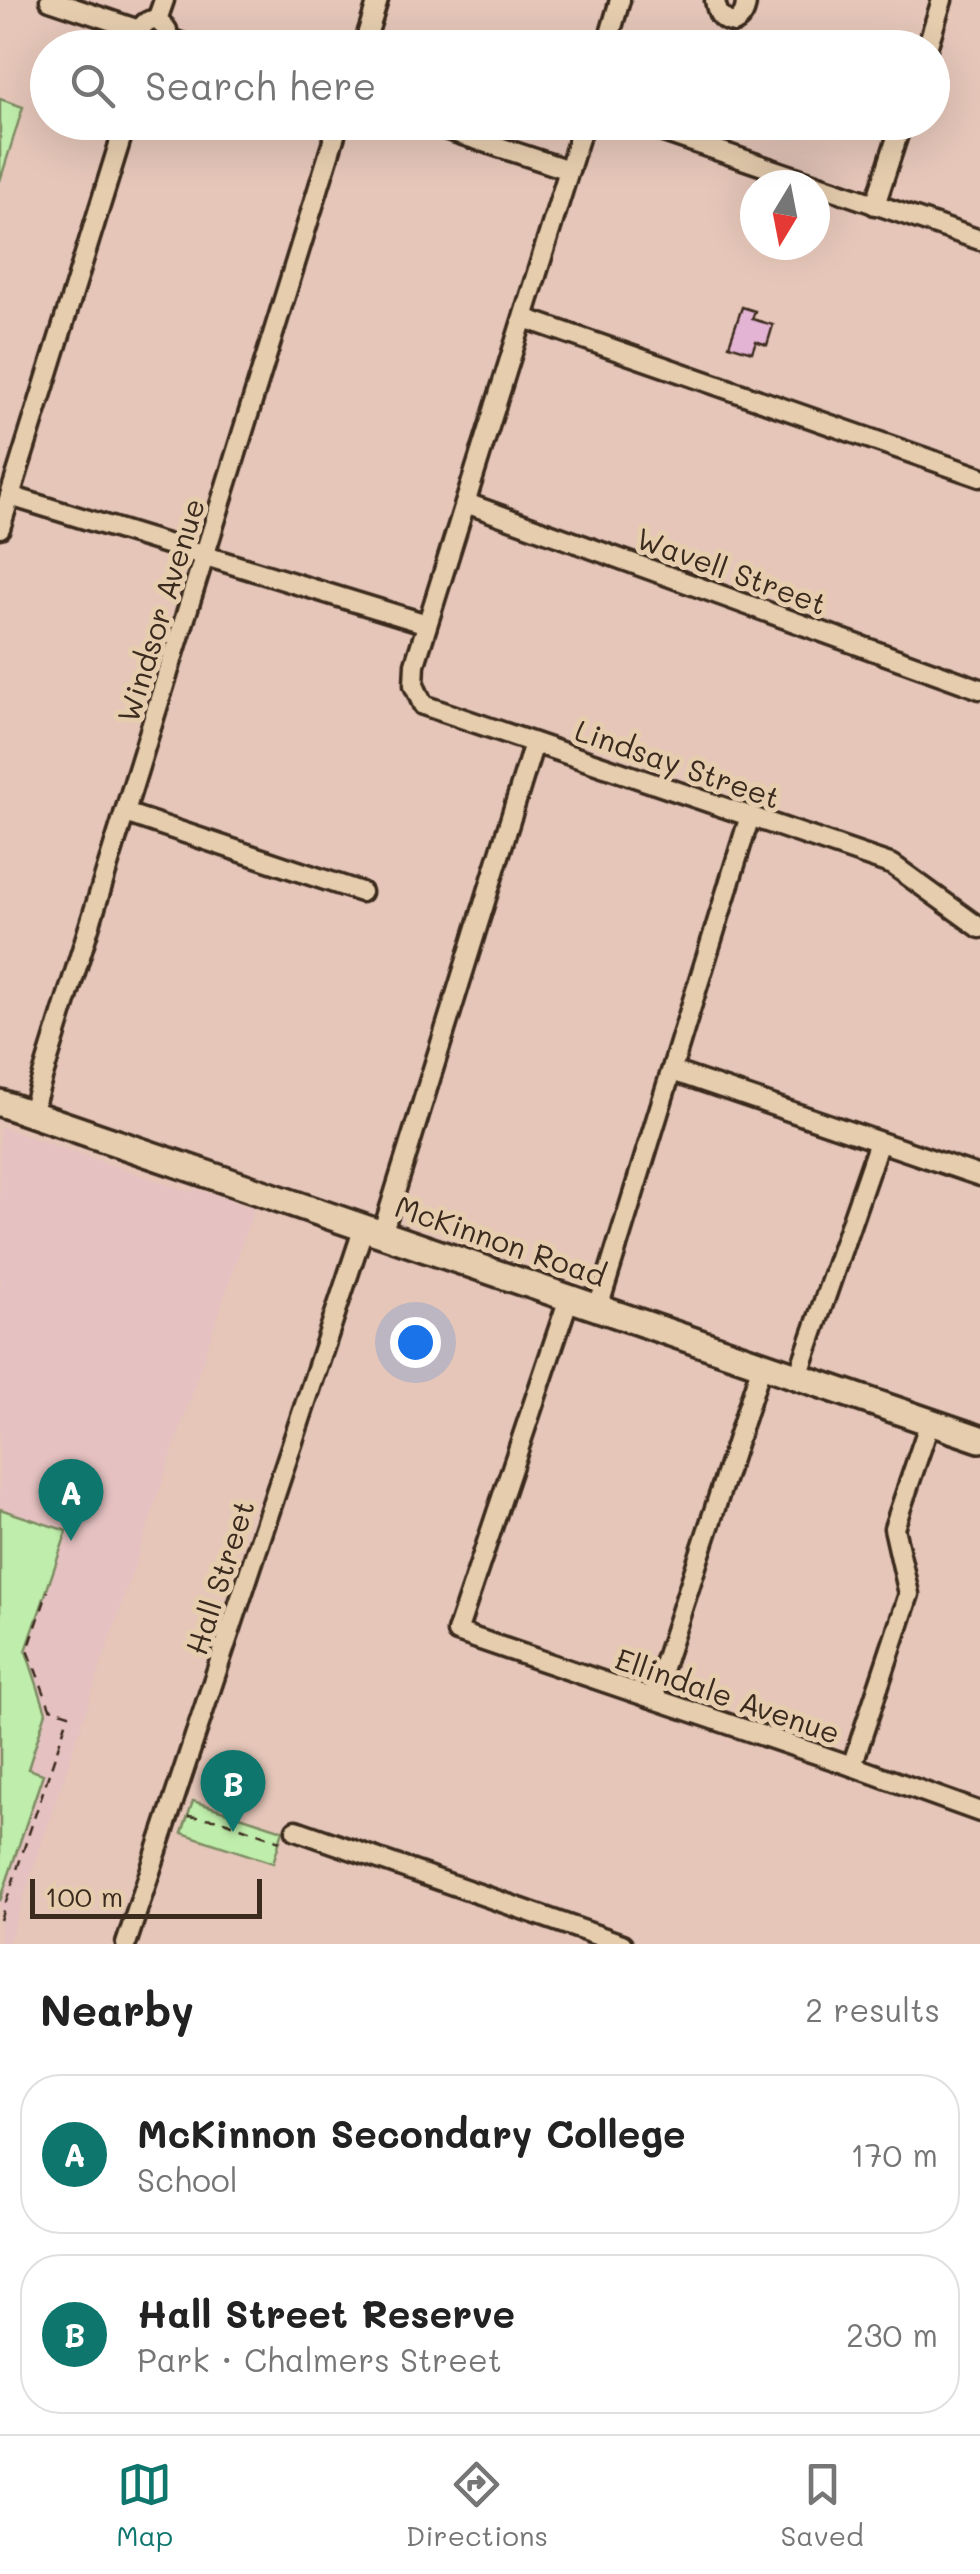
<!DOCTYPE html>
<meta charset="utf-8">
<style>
:root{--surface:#fff;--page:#f6f6f6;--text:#222;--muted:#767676;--line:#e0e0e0;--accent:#0f766e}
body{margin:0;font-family:Mali,sans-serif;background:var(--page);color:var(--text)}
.compass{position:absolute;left:740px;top:170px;width:90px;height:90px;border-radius:50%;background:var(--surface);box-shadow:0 10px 40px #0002;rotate:190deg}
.scale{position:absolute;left:30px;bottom:25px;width:232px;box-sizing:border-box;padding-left:10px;border:5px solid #3b2a1e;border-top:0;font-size:28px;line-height:35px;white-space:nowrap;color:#3b2a1e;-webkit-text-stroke:8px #e6cdae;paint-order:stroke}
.you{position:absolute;left:415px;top:1342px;width:35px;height:35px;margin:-25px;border:8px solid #fff;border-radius:50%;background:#1a73e8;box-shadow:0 0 0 15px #1a73e833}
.badge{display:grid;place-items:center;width:65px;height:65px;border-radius:50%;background:var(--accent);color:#fff;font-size:32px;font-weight:700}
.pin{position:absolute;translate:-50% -82px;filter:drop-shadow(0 2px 5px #0008)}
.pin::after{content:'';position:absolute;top:52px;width:35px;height:30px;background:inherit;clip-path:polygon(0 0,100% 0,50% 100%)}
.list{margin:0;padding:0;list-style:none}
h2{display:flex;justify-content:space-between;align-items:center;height:130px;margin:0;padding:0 40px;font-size:42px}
h2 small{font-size:32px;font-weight:400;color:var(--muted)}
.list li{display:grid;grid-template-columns:65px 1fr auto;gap:30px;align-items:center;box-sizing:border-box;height:160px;margin:0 20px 20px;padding:0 20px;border:2px solid var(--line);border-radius:40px}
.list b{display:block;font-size:38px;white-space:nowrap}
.list p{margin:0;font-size:32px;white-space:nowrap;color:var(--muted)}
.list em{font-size:32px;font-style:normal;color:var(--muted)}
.icon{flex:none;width:55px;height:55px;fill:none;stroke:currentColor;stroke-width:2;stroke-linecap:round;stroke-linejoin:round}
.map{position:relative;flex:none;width:980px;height:1944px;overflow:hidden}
.search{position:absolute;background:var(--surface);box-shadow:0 10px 40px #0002;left:30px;right:30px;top:30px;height:110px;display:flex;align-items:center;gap:25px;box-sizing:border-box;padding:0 35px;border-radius:55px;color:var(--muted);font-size:38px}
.sheet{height:490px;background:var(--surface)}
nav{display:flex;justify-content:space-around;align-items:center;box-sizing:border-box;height:140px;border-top:2px solid var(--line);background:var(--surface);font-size:28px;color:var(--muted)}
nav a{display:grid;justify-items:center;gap:5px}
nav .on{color:var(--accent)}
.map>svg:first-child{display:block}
.built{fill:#e5c1c1}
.green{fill:#bfedab;stroke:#7d8c64;stroke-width:2.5}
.building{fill:#e4b4d4;stroke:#3b2a1e;stroke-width:2.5}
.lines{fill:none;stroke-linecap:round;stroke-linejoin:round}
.street-casing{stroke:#3b2a1e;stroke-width:25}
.secondary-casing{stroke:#3b2a1e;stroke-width:32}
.path{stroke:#3b2a1e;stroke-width:2.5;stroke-dasharray:10 8;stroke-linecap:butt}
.street{stroke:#e6cdae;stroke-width:18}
.secondary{stroke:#e6cdae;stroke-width:25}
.labels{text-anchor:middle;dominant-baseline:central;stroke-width:10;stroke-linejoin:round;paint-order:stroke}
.street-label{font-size:30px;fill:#3b2a1e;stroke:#e6cdae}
</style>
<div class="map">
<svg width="980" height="1944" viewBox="0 0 980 1944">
<rect width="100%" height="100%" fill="#e5c6b9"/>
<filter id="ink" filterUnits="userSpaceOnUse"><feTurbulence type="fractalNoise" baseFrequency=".01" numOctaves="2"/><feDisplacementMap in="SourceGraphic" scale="20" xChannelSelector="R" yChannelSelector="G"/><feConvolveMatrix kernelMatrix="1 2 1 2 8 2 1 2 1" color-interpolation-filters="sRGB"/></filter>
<g filter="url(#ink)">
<!-- built -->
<path class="built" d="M0 1127 192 1193 194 1188 254 1208 8 1944H0Z"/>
<!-- green -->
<g class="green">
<path d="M0 99 23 107 0 181Z"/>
<path d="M0 1509 67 1531 26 1651 46 1712 28 1769 43 1774 0 1901Z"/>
<path d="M193 1801 283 1830 273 1863 182 1833Z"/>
</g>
<!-- building -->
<path class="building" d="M742 307 755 311 752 319 773 325 767 345 756 341 752 352 729 345Z"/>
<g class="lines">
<!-- street casing -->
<g class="street-casing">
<g id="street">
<path d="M50 0 139 30"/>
<path d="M715 0C717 13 720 20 734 23 743 18 746 11 746 0"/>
<path d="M157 20 164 0"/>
<path d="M167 38 195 48"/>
<path d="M147 48 139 39C139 20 156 13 167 30L165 42 159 48"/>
<path d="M363 48 378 0"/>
<path d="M606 48 620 0"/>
<path d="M927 48 942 0"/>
<path d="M423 122 569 170"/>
<path d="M584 122 415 664 414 685 423 705 893 865 980 928"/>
<path d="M634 122 980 240"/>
<path d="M875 205 902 122"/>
<path d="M524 318 980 477"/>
<path d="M10 496 427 624"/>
<path d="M466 503 980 689"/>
<path d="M0 528 126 122"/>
<path d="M125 813 361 892"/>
<path d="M672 1071 980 1176"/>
<path d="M31 1114 339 122"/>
<path d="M382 1234 534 743"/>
<path d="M569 1298 457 1632 852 1766 980 1812"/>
<path d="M598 1308 750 816"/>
<path d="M798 1376 879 1142"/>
<path d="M653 1698 762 1364"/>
<path d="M852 1766 909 1594 894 1528 930 1422"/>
<path d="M296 1830 622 1944"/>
<path d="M126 1944 364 1227"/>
</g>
</g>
<!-- secondary casing -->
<g class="secondary-casing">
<path id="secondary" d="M0 1103 980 1439"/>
</g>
<!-- path -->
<g class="path">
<path d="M188 1816 221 1820 280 1841"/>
<path d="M0 1920 69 1714 50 1708 28 1650 48 1591"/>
</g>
<!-- street -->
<use href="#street" class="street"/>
<!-- secondary -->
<use href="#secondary" class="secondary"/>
</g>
</g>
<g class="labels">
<!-- street labels -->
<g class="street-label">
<text transform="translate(732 570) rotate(20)">Wavell Street</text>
<text transform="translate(160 610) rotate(-73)">Windsor Avenue</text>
<text transform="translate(678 763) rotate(19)">Lindsay Street</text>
<text transform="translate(501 1240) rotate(19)">McKinnon Road</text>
<text transform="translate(219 1577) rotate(-72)">Hall Street</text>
<text transform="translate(728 1695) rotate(19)">Ellindale Avenue</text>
</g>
</g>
</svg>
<svg class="compass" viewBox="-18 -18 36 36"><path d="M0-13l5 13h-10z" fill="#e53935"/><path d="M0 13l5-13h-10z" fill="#767676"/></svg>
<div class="scale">100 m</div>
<div class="you"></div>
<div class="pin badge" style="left:71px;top:1541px">A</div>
<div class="pin badge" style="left:233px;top:1832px">B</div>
<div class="search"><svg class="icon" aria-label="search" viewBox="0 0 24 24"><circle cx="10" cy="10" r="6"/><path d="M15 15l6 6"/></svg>Search here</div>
</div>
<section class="sheet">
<h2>Nearby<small>2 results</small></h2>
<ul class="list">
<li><span class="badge">A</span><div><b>McKinnon Secondary College</b><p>School</p></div><em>170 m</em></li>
<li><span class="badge">B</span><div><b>Hall Street Reserve</b><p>Park · Chalmers Street</p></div><em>230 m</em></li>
</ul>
</section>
<nav>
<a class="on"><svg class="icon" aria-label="map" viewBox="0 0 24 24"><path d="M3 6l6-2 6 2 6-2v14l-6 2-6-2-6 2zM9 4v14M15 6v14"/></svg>Map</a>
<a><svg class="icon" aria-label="directions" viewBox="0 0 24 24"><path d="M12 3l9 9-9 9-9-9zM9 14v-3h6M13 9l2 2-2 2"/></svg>Directions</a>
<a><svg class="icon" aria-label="saved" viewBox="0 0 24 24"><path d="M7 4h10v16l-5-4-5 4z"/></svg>Saved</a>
</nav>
